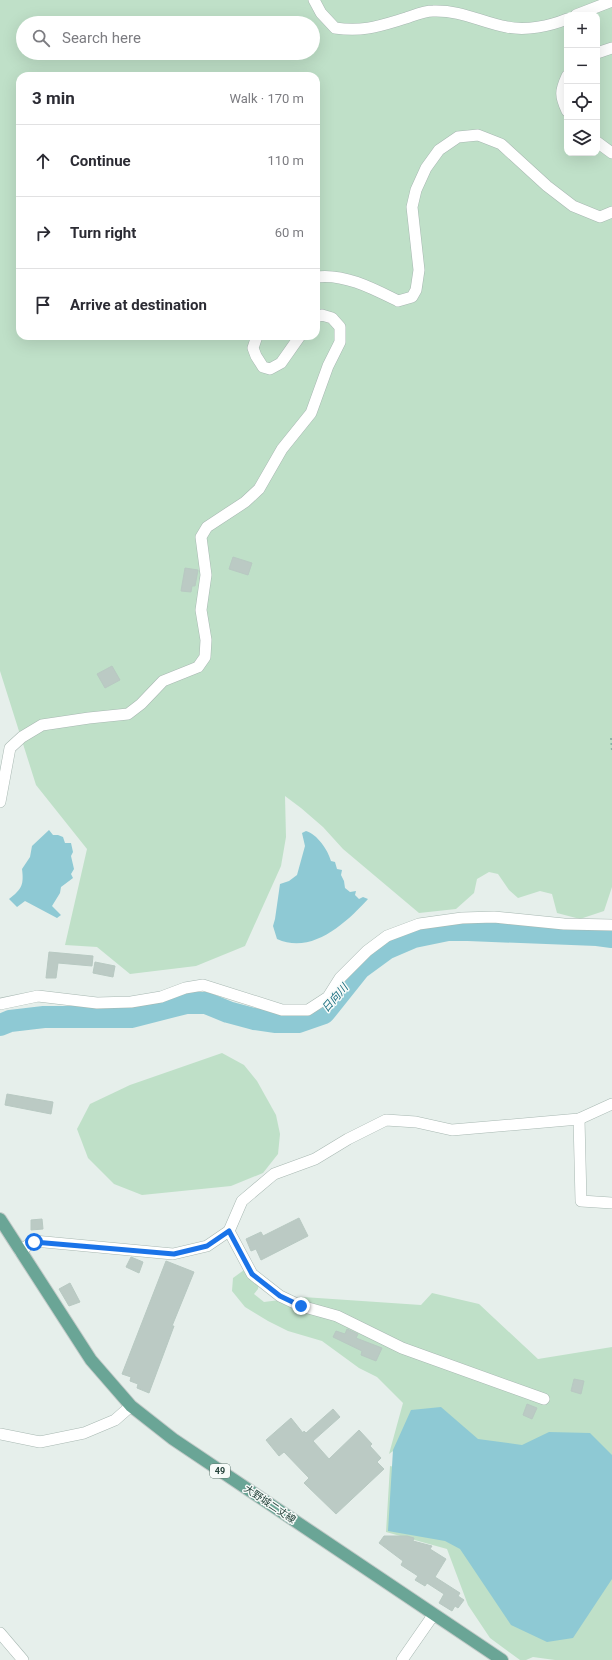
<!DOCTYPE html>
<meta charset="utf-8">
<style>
:root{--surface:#fff;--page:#f7f7f7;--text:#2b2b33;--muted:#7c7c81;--line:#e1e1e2}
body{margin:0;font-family:Roboto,"Noto Sans JP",sans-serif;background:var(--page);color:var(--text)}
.controls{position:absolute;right:12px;top:12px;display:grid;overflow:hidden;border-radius:8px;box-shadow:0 4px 16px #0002}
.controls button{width:36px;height:36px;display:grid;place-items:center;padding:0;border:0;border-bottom:1px solid var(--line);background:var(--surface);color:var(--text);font:20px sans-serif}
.stop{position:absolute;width:12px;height:12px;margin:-9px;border:3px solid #1a73e8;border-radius:50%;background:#fff}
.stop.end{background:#1a73e8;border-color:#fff;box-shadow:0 1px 4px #0008}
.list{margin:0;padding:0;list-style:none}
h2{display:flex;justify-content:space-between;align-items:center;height:52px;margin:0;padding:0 16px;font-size:17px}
h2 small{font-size:13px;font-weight:400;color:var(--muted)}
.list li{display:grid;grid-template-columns:26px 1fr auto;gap:12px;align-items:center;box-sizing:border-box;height:72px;padding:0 16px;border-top:1px solid var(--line)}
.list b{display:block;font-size:15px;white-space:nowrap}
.list em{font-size:13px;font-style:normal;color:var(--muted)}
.icon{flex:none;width:22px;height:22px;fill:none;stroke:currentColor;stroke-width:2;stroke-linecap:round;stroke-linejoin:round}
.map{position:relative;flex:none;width:612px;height:1660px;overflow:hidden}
.search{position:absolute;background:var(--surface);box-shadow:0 4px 16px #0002;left:16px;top:16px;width:304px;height:44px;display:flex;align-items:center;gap:10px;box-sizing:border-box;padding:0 14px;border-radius:22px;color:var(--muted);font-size:15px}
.panel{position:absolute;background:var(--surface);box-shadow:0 4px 16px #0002;left:16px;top:72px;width:304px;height:268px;border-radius:12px}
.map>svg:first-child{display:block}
.green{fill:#bfe0c8;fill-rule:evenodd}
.water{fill:#8ec9d4}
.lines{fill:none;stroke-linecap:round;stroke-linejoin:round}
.river{stroke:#8ec9d4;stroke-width:22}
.building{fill:#bbcac4;stroke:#b8c9c2}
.street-casing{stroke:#a8b8b2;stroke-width:12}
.primary-casing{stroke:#c2cac8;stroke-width:14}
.path{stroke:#86b3a5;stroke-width:2;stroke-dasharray:2 3;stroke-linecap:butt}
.street{stroke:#fff;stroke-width:11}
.primary{stroke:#6aa596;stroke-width:12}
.route{stroke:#1a73e8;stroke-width:5}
.labels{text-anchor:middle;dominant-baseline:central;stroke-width:3;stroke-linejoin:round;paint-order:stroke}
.shield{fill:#f7fbf9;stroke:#637a73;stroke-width:1}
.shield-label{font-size:9px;font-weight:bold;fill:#24423a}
.street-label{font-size:10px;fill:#24423a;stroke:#f7fbf9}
.water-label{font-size:11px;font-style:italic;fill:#1c6f80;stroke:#f7fbf9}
</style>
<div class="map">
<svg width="612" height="1660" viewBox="0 0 612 1660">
<rect width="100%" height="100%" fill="#e6efeb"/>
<!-- green -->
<g class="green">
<path d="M0 0H612V887L604 911 580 919 557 913 552 894 540 891 518 898 509 890 498 874 489 872 477 879 474 893 456 909 419 913 343 849 323 827 301 808 285 796 286 837 281 866 245 946 196 966 130 974 97 947 65 945 87 849 36 785 0 671ZM567 15H597V153H567ZM23 23H313V53H23ZM20 76H316V336H20Z"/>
<path d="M222 1053 244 1065 257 1081 276 1115 280 1134 278 1154 263 1173 231 1186 142 1195 114 1184 88 1158 77 1129 90 1104 130 1085Z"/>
<path d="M244 1270 260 1276 258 1289 254 1294 264 1302 303 1297 421 1305 432 1293 479 1304 538 1359 612 1347V1460L520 1447 400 1446 389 1454 403 1403 377 1377 359 1368 322 1341 288 1331 268 1321 245 1307 232 1291 233 1278Z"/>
<path d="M390 1466 399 1468 612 1566V1660H555L533 1657 526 1660H520L490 1638 468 1605 447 1549 386 1532Z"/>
</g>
<!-- water -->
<g class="water">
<path d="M49 830 53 835H58L63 837 65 843H71L73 852 71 856 74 869 71 874 73 878 61 887 60 893 52 906 61 915 57 918 25 901 17 907 9 899C22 889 24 885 22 869L30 857 32 846Z"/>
<path d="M306 831C317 834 328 850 331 861L335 862 337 869 342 870 341 875 344 881 345 888 350 892 356 891 355 895 359 899 363 897 368 899C346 923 312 955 277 939L273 926 275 919 280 884 289 881 297 875 305 846 302 833Z"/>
<path d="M441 1407 478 1439 522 1445 549 1432 590 1433 612 1455V1579L573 1638 547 1642 511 1625 460 1549 445 1541 388 1531 393 1450 411 1410Z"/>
</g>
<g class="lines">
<!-- river -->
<path class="river" d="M0 1025 10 1021 44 1017H131L186 1003H206L228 1012 254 1019 276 1022H298L324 1013 360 968 386 949 414 937 448 930H468L597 935 612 937"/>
</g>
<!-- building -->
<g class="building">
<path d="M233 557 252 563 248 575 229 569Z"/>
<path d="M185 568 198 570 195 586H192L191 592 181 591Z"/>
<path d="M112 666 120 680 105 688 97 674Z"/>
<path d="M49 952 93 956 92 966 58 963 56 978H46Z"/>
<path d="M95 962 115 966 113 977 93 973Z"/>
<path d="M7 1094 53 1102 51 1114 5 1105Z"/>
<path d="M299 1218 308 1236 261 1260 256 1249 251 1251 246 1239 261 1232 263 1236Z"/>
<path d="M42 1219 43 1229 31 1230V1220Z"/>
<path d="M131 1257 143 1262 139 1273 126 1267Z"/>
<path d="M166 1261 194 1272 172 1326H174L149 1393 137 1388 138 1384 130 1381 131 1377 122 1374Z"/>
<path d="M70 1283 80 1302 69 1306 59 1289Z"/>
<path d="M347 1329 358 1334 356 1338 382 1348 376 1361 361 1355 362 1351 333 1337 336 1331 345 1334Z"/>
<path d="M574 1379 584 1381 581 1394 571 1391Z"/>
<path d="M527 1404 537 1408 532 1419 523 1415Z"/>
<path d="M333 1409 340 1417 313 1441 329 1459 359 1430 372 1444 370 1446 381 1458 377 1462 384 1469 336 1514 304 1483 309 1478 284 1452 279 1456 266 1440 291 1418 303 1433 304 1431 306 1433Z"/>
<path d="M384 1536H407L414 1538 413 1541 432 1546 430 1549 446 1559 435 1577 460 1593 458 1596 464 1600 458 1608 455 1606 452 1611 439 1603 444 1594 427 1583 425 1586 415 1580 418 1576 401 1565 403 1561 379 1543Z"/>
</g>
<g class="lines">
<!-- street casing -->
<g class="street-casing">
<g id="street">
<path d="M314 0 321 13 335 28C364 32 379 26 406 18 415 15 424 11 433 11 462 10 480 22 507 27 526 31 550 26 567 19"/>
<path d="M576 15 612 1"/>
<path d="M597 53 612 48"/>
<path d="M567 76C560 91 560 96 567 111"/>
<path d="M597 142 612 153"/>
<path d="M316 277C344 273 374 289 398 301L412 297 416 290 419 270 412 207 416 190 426 168 439 150 458 137 478 135 501 144 547 186 573 206 600 217 612 212"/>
<path d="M257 336 253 348 256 356 263 367 270 369 281 363 300 336"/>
<path d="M0 802 10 748 22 737 42 725 89 718 128 714 141 704 163 681 198 667 205 657 206 640 201 610 206 575 201 537 207 527 245 502 259 489 282 449 311 413 328 366 340 342V327L332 318 322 315 316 317"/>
<path d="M0 1004 38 996 97 1003 131 1002 161 997 185 988 203 985 282 1010H308L328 997 340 978 367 951 387 936 419 924 462 918 494 917 564 924 612 925"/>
<path d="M579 1119 581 1201 612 1203"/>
<path d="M229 1231 252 1274 280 1296 301 1306 337 1316 402 1348 544 1399"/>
<path d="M20 1251 34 1241 173 1254 207 1246 229 1231 242 1201 274 1174 315 1159 348 1139 386 1120 416 1122 452 1130 579 1119 612 1104"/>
<path d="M0 1434 40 1442 84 1433 115 1420 131 1406"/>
<path d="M0 1633 23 1660"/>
<path d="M402 1660 434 1614"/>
</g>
</g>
<!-- primary casing -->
<g class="primary-casing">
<path id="primary" d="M0 1219 91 1360 131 1406 173 1439 502 1660"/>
</g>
<!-- path -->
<path class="path" d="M611 738 612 751"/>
<!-- street -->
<use href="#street" class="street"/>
<!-- primary -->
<use href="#primary" class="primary"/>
</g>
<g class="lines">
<!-- route -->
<path class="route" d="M34 1242 174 1254 207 1246 229 1231 252 1274 280 1296 301 1306"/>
</g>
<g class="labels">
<!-- shield labels -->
<rect class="shield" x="210" y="1464" width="20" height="14" rx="3"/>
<g class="shield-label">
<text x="220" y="1471">49</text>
</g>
<!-- street labels -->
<g class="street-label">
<text transform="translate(270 1504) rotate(34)">大野城二丈線</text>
</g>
<!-- water labels -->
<g class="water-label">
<text transform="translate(335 998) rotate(-49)">日向川</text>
</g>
</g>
</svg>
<div class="controls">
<button>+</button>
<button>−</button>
<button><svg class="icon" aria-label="locate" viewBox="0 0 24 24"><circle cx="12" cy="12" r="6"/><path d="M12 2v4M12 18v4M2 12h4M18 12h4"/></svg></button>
<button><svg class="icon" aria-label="layers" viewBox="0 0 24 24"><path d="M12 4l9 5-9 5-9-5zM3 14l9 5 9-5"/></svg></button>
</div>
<div class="stop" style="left:34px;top:1242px"></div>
<div class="stop end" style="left:301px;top:1306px"></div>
<div class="search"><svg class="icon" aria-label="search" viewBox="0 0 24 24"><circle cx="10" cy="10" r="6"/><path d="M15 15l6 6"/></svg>Search here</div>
<section class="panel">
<h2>3 min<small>Walk · 170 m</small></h2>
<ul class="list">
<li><svg class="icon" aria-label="ahead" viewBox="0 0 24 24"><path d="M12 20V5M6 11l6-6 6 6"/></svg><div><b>Continue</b></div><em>110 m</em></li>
<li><svg class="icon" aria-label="right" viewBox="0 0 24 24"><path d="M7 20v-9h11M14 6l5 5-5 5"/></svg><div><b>Turn right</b></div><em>60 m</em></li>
<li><svg class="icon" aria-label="arrive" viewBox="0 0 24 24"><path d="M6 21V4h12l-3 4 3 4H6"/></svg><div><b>Arrive at destination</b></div></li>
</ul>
</section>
</div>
